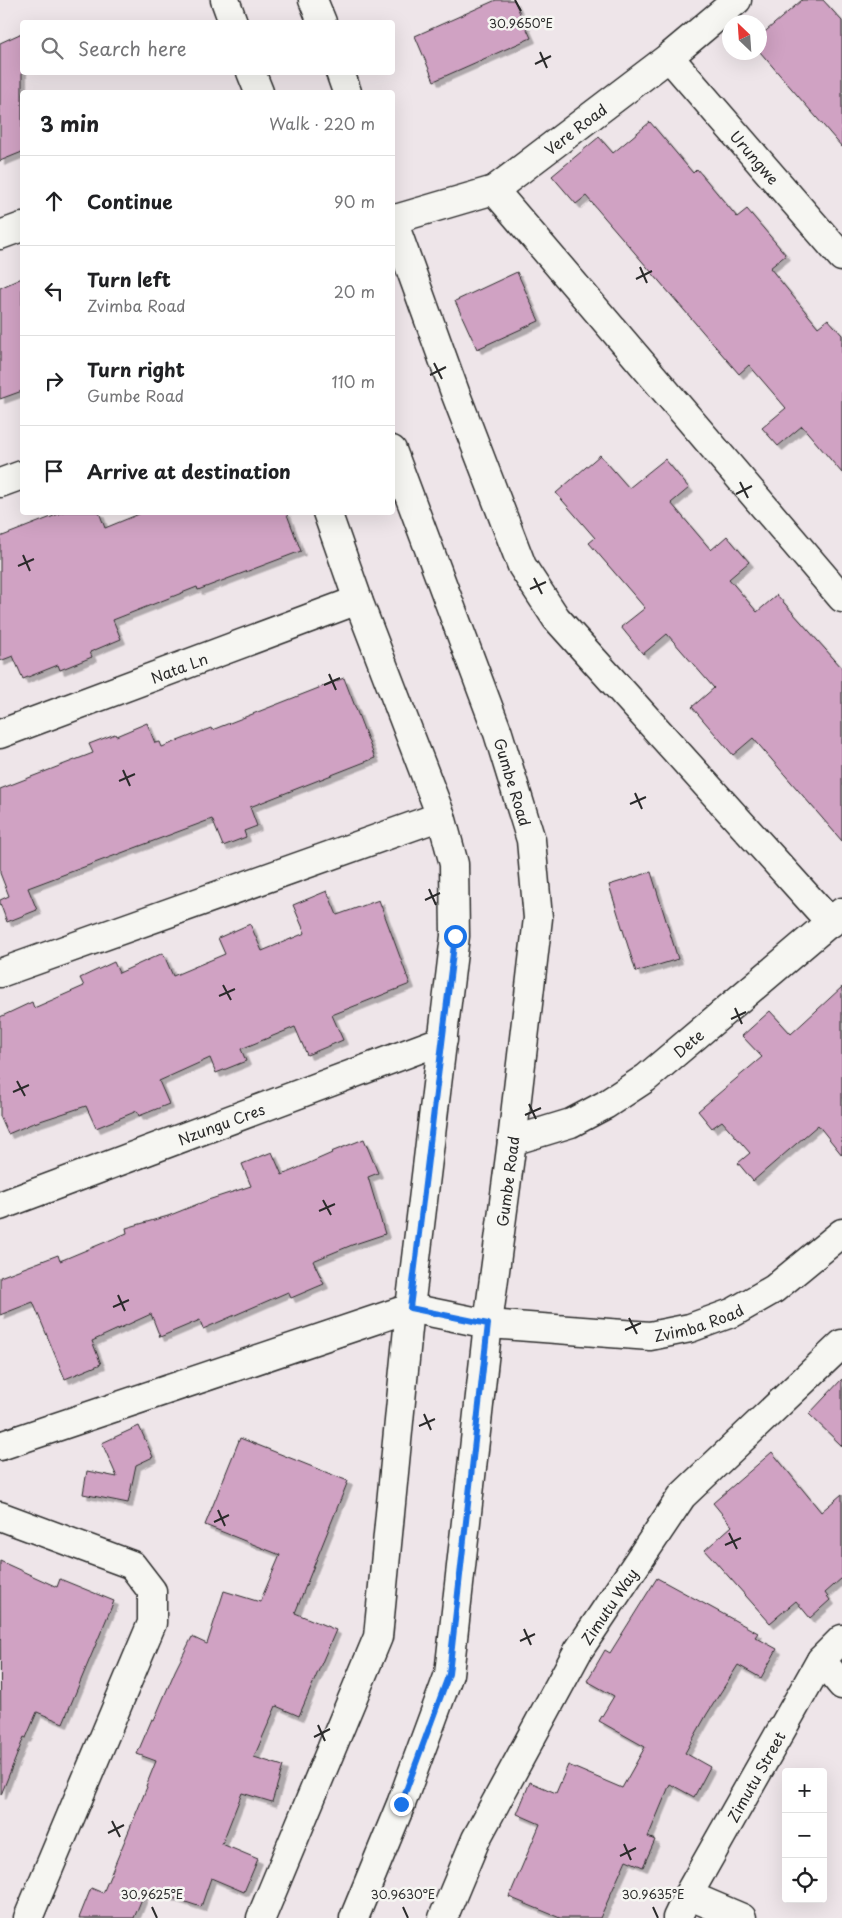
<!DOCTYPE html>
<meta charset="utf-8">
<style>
:root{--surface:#fff;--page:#f6f6f6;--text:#202124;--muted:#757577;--line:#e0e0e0}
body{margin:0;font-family:"Playpen Sans",sans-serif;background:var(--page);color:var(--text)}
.controls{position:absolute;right:15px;bottom:15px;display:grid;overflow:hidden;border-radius:5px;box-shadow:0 5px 20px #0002}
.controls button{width:45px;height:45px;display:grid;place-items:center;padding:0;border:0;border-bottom:1px solid var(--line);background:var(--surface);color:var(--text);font:25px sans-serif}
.compass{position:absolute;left:722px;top:15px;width:45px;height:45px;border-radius:50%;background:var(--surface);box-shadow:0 5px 20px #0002;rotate:335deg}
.stop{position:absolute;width:15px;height:15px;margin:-11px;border:4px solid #1a73e8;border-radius:50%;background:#fff}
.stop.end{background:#1a73e8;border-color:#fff;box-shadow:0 1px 5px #0008}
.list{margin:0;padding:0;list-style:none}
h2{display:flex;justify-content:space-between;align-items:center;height:65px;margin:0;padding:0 20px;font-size:21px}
h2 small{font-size:16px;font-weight:400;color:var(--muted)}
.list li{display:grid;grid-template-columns:32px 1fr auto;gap:15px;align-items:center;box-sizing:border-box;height:90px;padding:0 20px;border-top:1px solid var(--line)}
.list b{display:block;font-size:19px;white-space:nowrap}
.list p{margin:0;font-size:16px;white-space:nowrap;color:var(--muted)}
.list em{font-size:16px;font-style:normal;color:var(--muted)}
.icon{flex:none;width:28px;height:28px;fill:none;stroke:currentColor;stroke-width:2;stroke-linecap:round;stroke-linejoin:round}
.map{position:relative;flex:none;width:842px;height:1918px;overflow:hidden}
.search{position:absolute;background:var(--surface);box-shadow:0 5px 20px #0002;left:20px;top:20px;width:375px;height:55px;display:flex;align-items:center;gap:12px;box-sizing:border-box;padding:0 18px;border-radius:5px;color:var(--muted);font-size:19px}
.panel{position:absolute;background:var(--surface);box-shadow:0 5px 20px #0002;left:20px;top:90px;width:375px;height:425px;border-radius:5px}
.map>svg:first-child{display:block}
.building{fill:#d0a2c3;stroke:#2b2b2b;filter:url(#shadow)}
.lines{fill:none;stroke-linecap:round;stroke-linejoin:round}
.minor-casing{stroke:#2b2b2b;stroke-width:31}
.minor{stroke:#f6f6f2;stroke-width:28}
.route{stroke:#1a73e8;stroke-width:6}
.ticks{fill:none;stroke:#2b2b2b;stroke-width:2}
.labels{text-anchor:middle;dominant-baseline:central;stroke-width:5;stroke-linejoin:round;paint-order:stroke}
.street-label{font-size:15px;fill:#2b2b2b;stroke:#f6f6f2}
.ticks-label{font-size:12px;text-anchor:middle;fill:#2b2b2b;stroke:#f6f6f2;stroke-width:5;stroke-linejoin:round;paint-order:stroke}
</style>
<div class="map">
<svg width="842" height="1918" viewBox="0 0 842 1918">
<defs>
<filter id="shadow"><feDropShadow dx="4.5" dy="4.5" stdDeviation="0" flood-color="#0004"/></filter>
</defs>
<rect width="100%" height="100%" fill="#eee5e9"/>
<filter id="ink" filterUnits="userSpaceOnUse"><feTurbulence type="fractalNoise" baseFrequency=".02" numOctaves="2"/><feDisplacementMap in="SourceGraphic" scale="10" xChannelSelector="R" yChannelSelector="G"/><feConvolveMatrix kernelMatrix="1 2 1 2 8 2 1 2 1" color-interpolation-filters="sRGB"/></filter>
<g filter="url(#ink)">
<!-- building -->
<g class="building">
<path d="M496 0H514L531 38 434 81 415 36Z"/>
<path d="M802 0H823L842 21V147L760 52V36Z"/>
<path d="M22 33V152L0 161V43Z"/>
<path d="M650 122 693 173 697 169 737 217 747 209 786 255 770 268 818 327 828 319 842 335V473L802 426 778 446 762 428 786 408 749 365 739 374 586 196 576 204 552 176 599 137 613 153Z"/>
<path d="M517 272 539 321 477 349 455 301Z"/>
<path d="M22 278V391L0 399V288Z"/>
<path d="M600 455 629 488 665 459 689 488 671 503 711 550 727 536 749 562 729 579 757 612 777 595 842 668V841L753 738 733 755 692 707 714 688 667 634 643 654 621 627 645 608 589 543 595 538 556 493Z"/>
<path d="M64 512H99L105 528 144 512H286L301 551 198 590 197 587 113 620 121 639 90 652 92 657 60 670 58 665 23 679 13 656 0 661V537Z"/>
<path d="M344 678 375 758 250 807 257 826 244 831 246 837 223 846 212 819 28 888 37 910 7 922 0 903V900L9 896 0 873V789L93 753 89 744 115 734 116 736 147 723 155 743 160 742 162 747 211 728 212 730Z"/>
<path d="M651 872 678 959 636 972 609 885Z"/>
<path d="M327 891 337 915 379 900 410 984 332 1015 343 1040 307 1055 295 1027 241 1049 246 1061 216 1073 210 1058 159 1081 169 1104 139 1116 137 1111 96 1128 86 1106 31 1124 8 1134 0 1116V1017L32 1002 34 1008 84 986 80 978 114 962 119 973 163 953 173 976 225 954 218 938 250 924 262 951 305 933 293 905Z"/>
<path d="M842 987V1155L818 1125 753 1181 738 1163 750 1153 722 1121 712 1128 698 1111 762 1057 742 1036 770 1011 791 1034Z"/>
<path d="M364 1139 378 1173 368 1177 385 1234 352 1245 313 1261 324 1284 291 1298 288 1292 203 1329 200 1320 160 1337 151 1314 92 1341 101 1364 65 1379 33 1302 0 1315V1277L58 1255 60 1261 127 1233 126 1228 168 1216 208 1200 251 1186 242 1164 272 1152 282 1175 332 1153 331 1152Z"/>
<path d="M842 1379V1446L809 1414Z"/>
<path d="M139 1426 153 1457 136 1465 128 1503 83 1494 87 1471 117 1477 102 1443Z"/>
<path d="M240 1438 348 1481 295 1613 336 1630 299 1716 276 1706 254 1757 283 1766 272 1802 242 1793 222 1844 258 1859 244 1892 211 1878 201 1907 146 1889 134 1918H79L91 1888 103 1893 147 1787 146 1786 156 1761 137 1754 152 1719 154 1720 175 1671 192 1637 207 1644 224 1591 260 1602 280 1555 205 1525Z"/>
<path d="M772 1452 821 1512 842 1494V1578L825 1593 830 1600 810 1618 796 1601 770 1623 705 1550 732 1526 713 1503Z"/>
<path d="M0 1561 57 1587 60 1579 114 1601 63 1723 37 1712 26 1738 24 1737 1 1795Z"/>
<path d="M657 1578 758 1633 755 1637 777 1649 761 1678 738 1665 707 1714 685 1753 710 1767 694 1797 670 1784 648 1837 655 1840 643 1867 626 1860 600 1918H560L509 1897 540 1824 517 1814 530 1782 556 1793 568 1765 622 1788 645 1747 599 1721 614 1696 587 1681 605 1650 610 1653Z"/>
</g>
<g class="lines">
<!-- minor casing -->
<g class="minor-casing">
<g id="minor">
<path d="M225 0 233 22"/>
<path d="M313 0 322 22"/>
<path id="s1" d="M669 57 842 257"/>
<path d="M251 72 259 92"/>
<path d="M340 72 347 92"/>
<path d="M494 190 842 598"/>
<path d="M392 218 456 395 522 566 556 618 831 923"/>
<path id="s2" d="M392 220 494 190 669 57 737 0"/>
<path d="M0 235 22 227"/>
<path d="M0 483 22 475"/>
<path id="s3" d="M0 734 358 600"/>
<path d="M0 973 441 816"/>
<path id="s4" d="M512 1141 571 1123 605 1105 646 1078 842 912"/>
<path id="s5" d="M0 1206 443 1040"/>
<path id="s6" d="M0 1446 410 1308 488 1324 650 1336 690 1328 734 1312 774 1289 842 1233"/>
<path d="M0 1516 132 1565 152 1591V1623L28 1918"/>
<path d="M821 1660 842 1685"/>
<path d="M688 1895 742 1918"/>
<path d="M261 1918 378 1637 410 1308 455 936 454 864 441 816 358 600 327 512"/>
<path id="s7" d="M354 1918 401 1804 449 1674 488 1324 512 1141 538 918 531 840 498 733 392 450"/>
<path id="s8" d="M443 1918 476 1839 578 1651 682 1496 842 1344"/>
<path id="s9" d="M677 1918 688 1895 821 1660 842 1639"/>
</g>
</g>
<!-- minor -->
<use href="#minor" class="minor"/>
</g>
</g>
<g class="lines" filter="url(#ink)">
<!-- route -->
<path class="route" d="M401 1804 449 1674 488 1324 410 1308 455 936"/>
</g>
<!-- ticks -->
<path class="ticks" d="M515 0 521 11M540 52 547 68M535 64 551 56M640 267 647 283M636 279 652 271M434 363 442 379M430 375 446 367M740 482 748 498M736 494 752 486M23 555 30 571M18 566 34 559M534 578 542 594M530 589 546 582M329 674 336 690M324 685 340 678M123 770 130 786M119 781 135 774M635 793 642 809M630 804 646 797M429 889 436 905M425 900 440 893M223 985 231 1000M219 996 235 989M735 1008 742 1024M731 1019 746 1012M17 1081 25 1096M13 1092 29 1085M529 1104 536 1119M525 1115 541 1108M323 1200 331 1215M319 1211 335 1204M118 1295 125 1311M113 1307 129 1300M629 1318 637 1334M625 1330 641 1323M424 1414 431 1430M419 1426 435 1419M218 1510 225 1526M214 1522 229 1515M729 1533 737 1549M725 1545 741 1538M524 1629 531 1645M520 1641 535 1634M318 1725 325 1741M314 1737 330 1729M112 1821 120 1837M108 1833 124 1825M624 1844 631 1860M620 1856 636 1848M152 1907 157 1918M403 1907 408 1918M653 1907 658 1918"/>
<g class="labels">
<!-- street labels -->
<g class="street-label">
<text stroke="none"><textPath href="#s2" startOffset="208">Vere Road</textPath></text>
<text stroke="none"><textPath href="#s1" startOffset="132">Urungwe</textPath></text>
<text stroke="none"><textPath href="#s3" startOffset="191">Nata Ln</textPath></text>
<text transform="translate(513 782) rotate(73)">Gumbe Road</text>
<text stroke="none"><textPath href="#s4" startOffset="204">Dete</textPath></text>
<text stroke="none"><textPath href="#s5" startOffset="236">Nzungu Cres</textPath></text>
<text stroke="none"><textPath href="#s7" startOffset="758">Gumbe Road</textPath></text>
<text stroke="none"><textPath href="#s6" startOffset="725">Zvimba Road</textPath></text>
<text stroke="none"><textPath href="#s8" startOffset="354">Zimutu Way</textPath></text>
<text stroke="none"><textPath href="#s9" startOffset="162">Zimutu Street</textPath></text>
</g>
</g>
<g class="ticks-label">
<text x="521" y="28">30.9650°E</text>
<text x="152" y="1899">30.9625°E</text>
<text x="403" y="1899">30.9630°E</text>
<text x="653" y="1899">30.9635°E</text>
</g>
</svg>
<div class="controls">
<button>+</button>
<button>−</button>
<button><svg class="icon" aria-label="locate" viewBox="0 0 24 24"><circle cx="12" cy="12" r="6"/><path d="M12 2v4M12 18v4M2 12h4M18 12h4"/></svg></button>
</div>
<svg class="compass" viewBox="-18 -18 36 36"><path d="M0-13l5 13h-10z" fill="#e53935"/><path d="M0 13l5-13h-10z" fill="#757577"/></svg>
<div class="stop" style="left:455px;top:936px"></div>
<div class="stop end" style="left:401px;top:1804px"></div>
<div class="search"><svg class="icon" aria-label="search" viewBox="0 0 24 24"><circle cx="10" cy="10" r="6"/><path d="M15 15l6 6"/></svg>Search here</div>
<section class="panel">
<h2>3 min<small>Walk · 220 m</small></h2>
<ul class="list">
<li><svg class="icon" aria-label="ahead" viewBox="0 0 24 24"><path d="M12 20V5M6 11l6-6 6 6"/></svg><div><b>Continue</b></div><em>90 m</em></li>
<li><svg class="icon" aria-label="left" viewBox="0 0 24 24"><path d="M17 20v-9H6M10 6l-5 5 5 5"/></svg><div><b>Turn left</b><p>Zvimba Road</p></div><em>20 m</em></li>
<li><svg class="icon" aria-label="right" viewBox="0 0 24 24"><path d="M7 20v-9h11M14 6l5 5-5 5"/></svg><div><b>Turn right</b><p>Gumbe Road</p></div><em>110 m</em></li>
<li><svg class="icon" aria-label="arrive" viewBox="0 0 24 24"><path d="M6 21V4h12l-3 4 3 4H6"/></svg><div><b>Arrive at destination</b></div></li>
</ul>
</section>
</div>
